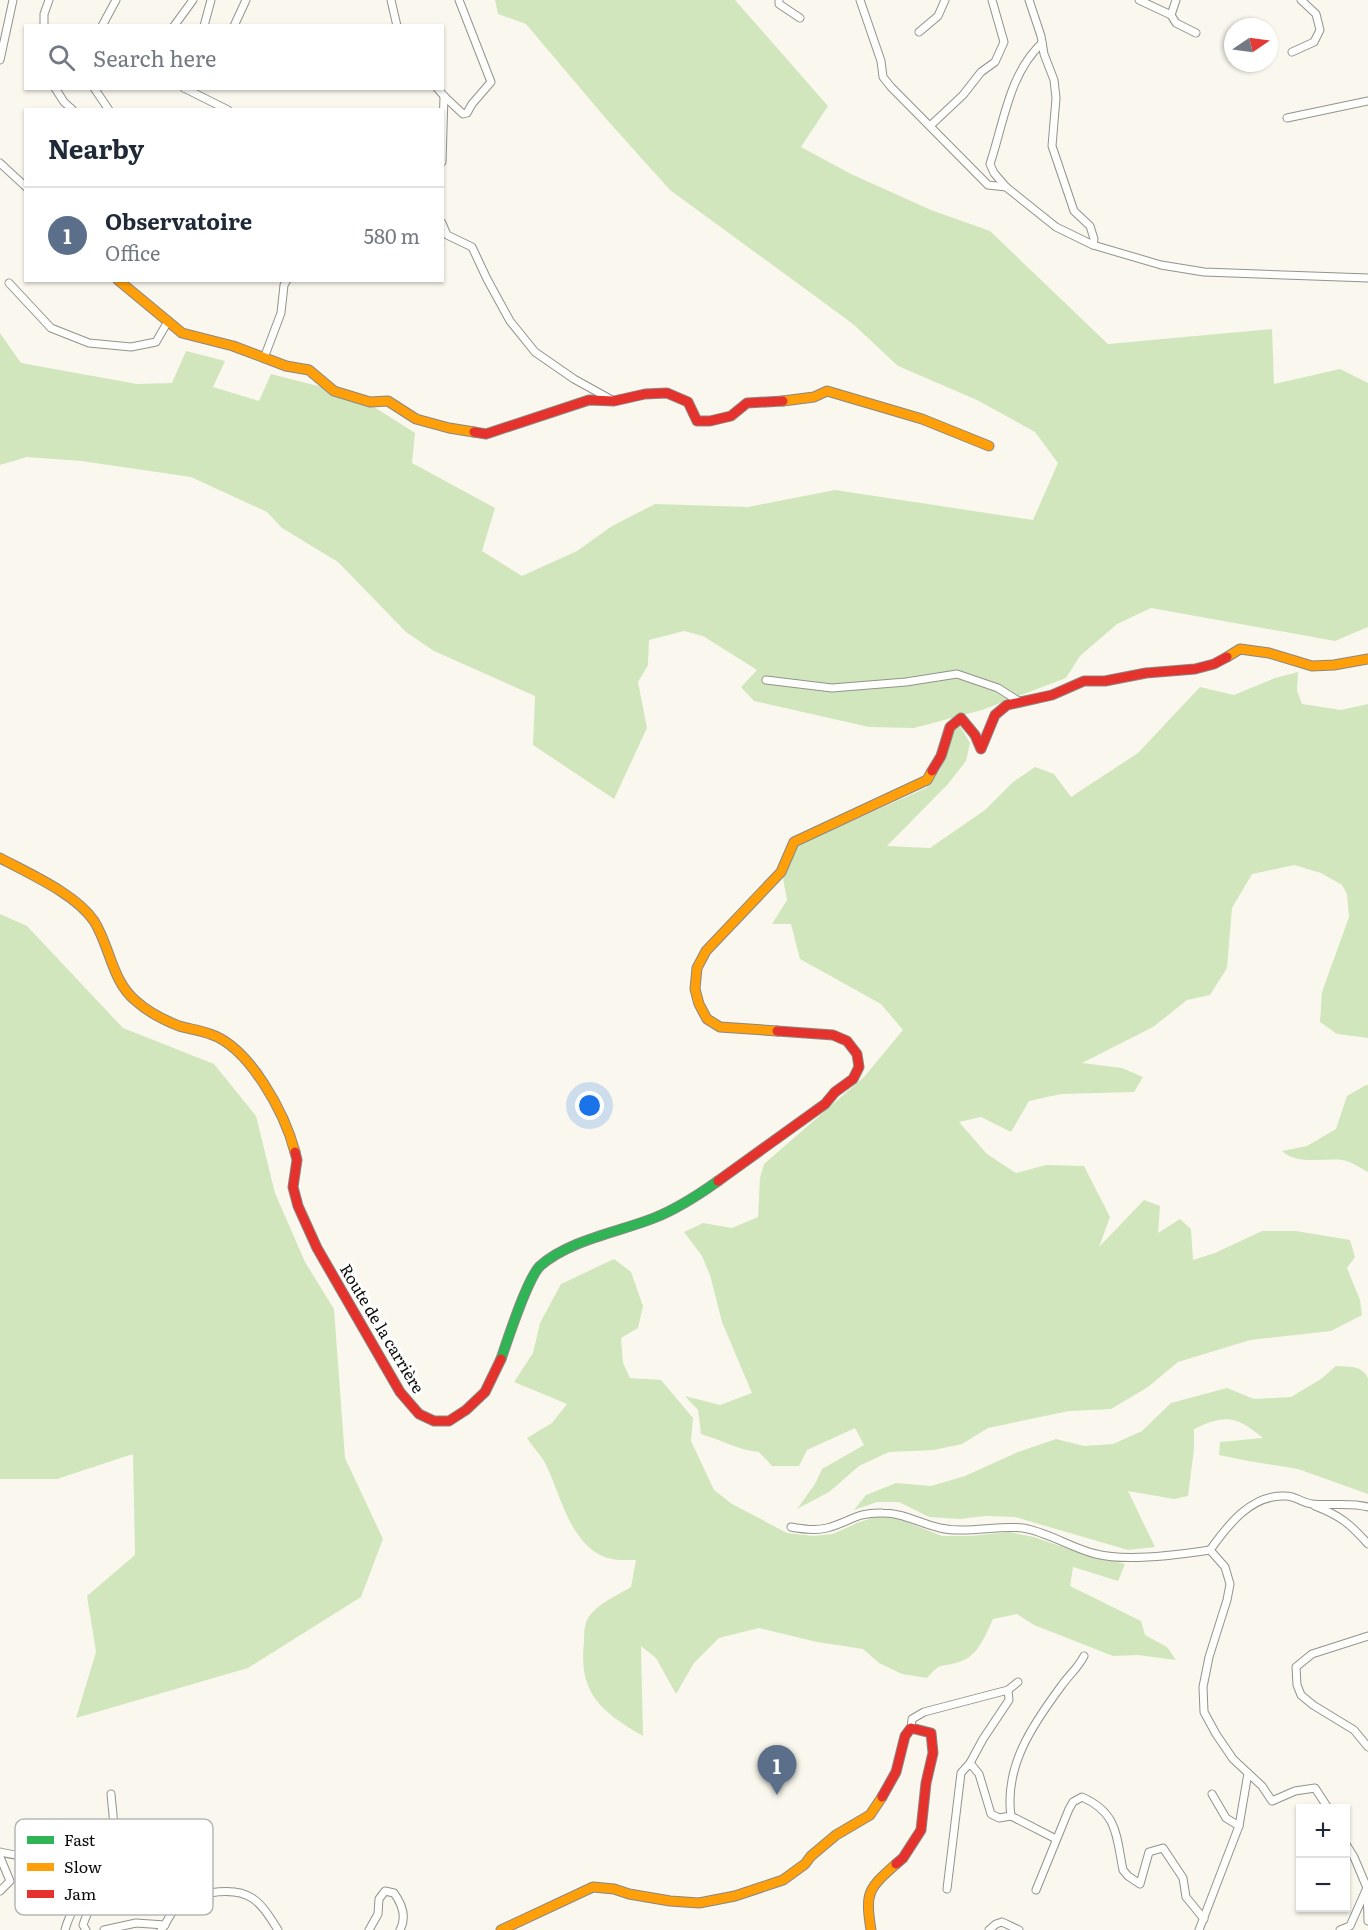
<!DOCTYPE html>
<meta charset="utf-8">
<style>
:root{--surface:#fff;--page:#f6f6f7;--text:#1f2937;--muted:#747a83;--line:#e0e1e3;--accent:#111827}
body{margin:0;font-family:Literata,serif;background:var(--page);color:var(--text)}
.controls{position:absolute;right:18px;bottom:18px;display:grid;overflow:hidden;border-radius:0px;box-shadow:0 2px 4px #0004}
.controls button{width:54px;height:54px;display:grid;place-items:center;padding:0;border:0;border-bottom:2px solid var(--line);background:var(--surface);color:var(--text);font:30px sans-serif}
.compass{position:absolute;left:1224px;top:18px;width:54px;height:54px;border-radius:50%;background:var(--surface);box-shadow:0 2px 4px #0004;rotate:77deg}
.you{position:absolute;left:590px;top:1106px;width:21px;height:21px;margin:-15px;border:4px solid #fff;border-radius:50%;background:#1a73e8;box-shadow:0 0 0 9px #1a73e833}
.badge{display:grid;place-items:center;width:39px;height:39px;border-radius:50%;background:var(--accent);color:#fff;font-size:20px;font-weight:700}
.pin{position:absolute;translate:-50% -50px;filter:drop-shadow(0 2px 3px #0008)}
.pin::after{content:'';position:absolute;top:32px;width:21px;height:18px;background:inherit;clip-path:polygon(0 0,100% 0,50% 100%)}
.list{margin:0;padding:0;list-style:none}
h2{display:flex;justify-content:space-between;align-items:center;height:78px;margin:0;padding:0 24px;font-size:26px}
h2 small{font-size:20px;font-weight:400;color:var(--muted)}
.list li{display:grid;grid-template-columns:39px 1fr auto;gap:18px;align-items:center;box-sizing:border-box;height:96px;padding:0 24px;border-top:2px solid var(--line)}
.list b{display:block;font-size:22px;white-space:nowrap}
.list p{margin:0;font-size:20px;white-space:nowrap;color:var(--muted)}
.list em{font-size:20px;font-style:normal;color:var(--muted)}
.icon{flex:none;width:33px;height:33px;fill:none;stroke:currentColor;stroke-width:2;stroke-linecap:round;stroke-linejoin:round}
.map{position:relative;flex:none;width:1368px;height:1930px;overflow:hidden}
.search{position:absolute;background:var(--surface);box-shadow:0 2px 4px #0004;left:24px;top:24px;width:420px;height:66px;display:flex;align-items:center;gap:15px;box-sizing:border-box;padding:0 21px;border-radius:0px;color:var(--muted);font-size:22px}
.panel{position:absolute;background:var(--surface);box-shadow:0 2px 4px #0004;left:24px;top:108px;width:420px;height:174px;border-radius:0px}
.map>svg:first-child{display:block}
.forest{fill:#d1e6bc}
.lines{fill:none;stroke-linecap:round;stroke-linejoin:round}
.street-casing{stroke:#93928d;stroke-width:9}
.fast-casing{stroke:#898884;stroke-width:11}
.slow-casing{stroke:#898884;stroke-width:11}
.jam-casing{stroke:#898884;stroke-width:11}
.street{stroke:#fefefc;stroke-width:7}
.fast{stroke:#30b455;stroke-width:9}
.slow{stroke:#ff9f0a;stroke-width:9}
.jam{stroke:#e5322d;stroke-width:9}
.labels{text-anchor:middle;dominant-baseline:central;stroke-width:6;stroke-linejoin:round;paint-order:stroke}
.street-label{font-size:16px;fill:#0b0b0b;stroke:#fff}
.key{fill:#fff;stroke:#b6b6b6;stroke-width:1.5}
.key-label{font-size:16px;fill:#0b0b0b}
</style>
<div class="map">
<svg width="1368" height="1930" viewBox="0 0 1368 1930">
<rect width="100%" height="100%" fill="#faf8ee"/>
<!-- forest -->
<g class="forest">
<path d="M495 0H735L828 106 801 147 851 174 931 210 990 231 1108 344 1272 329 1274 384 1340 369 1368 383V627L1335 641 1151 608 1117 624 1080 656 1066 678 982 710 914 728 869 727 754 701 741 687 757 670 703 636 684 631 649 640 648 665 638 682 647 728 614 799 533 745 535 696 434 651 406 632 338 562 282 528 267 512 191 477 81 461 27 457 0 465V333L21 363 137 384 172 383 186 351 225 361 213 387 259 401 271 374 357 396 415 433 412 463 495 508 482 551 522 576 577 551 612 526 655 504 748 507 835 490 1033 520 1058 463 1035 432 977 400 898 366 853 324 670 190 608 121 526 24 498 14Z"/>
<path d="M1298 672 1297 691 1302 704 1341 710 1368 704V1038L1337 1034 1320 1022 1322 992 1349 917 1347 894 1342 885 1321 873 1294 865 1252 874 1232 908 1227 968 1210 995 1187 1000 1153 1027 1082 1063 1122 1068 1143 1077 1134 1092 1061 1094 1029 1101 1011 1132 981 1117 959 1122 987 1154 1016 1173 1046 1165 1084 1166 1110 1217 1099 1247 1144 1200 1160 1206 1158 1233 1180 1219 1191 1229 1193 1260 1215 1253 1262 1231H1296L1350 1240 1355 1257 1347 1268 1360 1300 1362 1315 1331 1331 1250 1340 1178 1362 1148 1387 1111 1409 1069 1411 988 1428 962 1444 934 1450 889 1452 859 1466 829 1492 797 1509 815 1484 822 1469 864 1445 855 1428 807 1450 799 1466H772L759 1452C738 1450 721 1440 701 1434L698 1410 685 1396 720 1405 752 1393 722 1322 710 1275 702 1256 684 1232 703 1223 732 1228 758 1217 760 1178 764 1164 864 1077 903 1030 881 1004 800 959 791 924H772L787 900 783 878 796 846 926 788 940 769 952 732 960 726 970 743 966 761 948 784 887 846 930 848 985 810 1013 782 1035 767 1054 774 1071 797 1138 753 1200 687 1234 695 1275 678Z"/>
<path d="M0 914 27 926 123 1028 214 1064 256 1116 275 1193 305 1262 334 1309 345 1458 383 1539 361 1597 248 1668 76 1718 96 1652 87 1596 135 1555 133 1454 57 1479H0Z"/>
<path d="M1366 1085H1368V1172C1360 1168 1351 1161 1342 1160 1323 1158 1297 1165 1282 1151L1307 1146 1336 1129 1347 1096Z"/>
<path d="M614 1259 631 1272 643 1306 638 1328 621 1338 623 1363 630 1378 661 1380 693 1418 691 1441 714 1490 732 1504 787 1533 813 1536 833 1534 857 1523 875 1517H894L942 1536H970L1009 1532 1034 1537 1074 1551 1125 1564 1118 1581 1073 1567 1070 1586 1141 1621 1145 1635 1167 1647 1176 1660 1138 1655 1113 1656 1034 1625 1017 1614 993 1619C986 1634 978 1657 959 1662 940 1668 942 1661 927 1678L902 1674 879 1663 863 1649 817 1642 759 1628 719 1638 694 1663 676 1694 656 1658 641 1646 643 1736C602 1712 578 1694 584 1642 584 1636 584 1626 587 1620 596 1604 616 1596 631 1587L636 1560C623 1560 612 1561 600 1555 567 1537 560 1491 544 1461 539 1453 532 1446 527 1438L552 1423 567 1404 514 1382 533 1353 540 1323 561 1284Z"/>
<path d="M1336 1366C1349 1367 1362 1365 1368 1378V1494L1298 1469 1248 1461 1219 1455 1220 1442 1263 1438C1236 1416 1226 1414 1194 1429V1449L1188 1496 1174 1499 1128 1491 1155 1547 1128 1550 1015 1517 986 1516 960 1519 929 1517 899 1502H877L854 1510 866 1495 896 1483 931 1486 965 1476 1018 1452 1056 1439 1084 1446 1113 1444 1142 1431 1171 1403 1227 1388 1254 1399 1291 1397 1321 1379Z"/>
</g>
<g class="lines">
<!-- street casing -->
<g class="street-casing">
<g id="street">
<path d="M391 0 397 26"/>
<path d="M779 0V4L800 18"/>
<path d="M860 0 881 61 883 77 891 87 988 185 1006 187 1056 227 1093 245 1161 265 1204 272 1368 278"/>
<path d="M1029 0 1041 36 1044 54 1054 80 1056 98 1052 146 1074 211 1090 226 1094 239 1093 245"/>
<path d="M1139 0 1171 15 1176 0"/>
<path d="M1171 15 1176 23 1196 33"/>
<path d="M44 26V14L49 0"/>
<path d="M102 26 116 0"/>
<path d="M174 26 193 0"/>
<path d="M204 26 211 0"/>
<path d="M234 26 246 0"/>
<path d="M919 32 938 16 945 0"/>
<path d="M1292 52 1314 42 1320 30 1316 14 1301 0"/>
<path d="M0 60 13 0"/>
<path d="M55 88 64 102 73 110"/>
<path d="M94 88 109 110"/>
<path d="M184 88 228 110"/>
<path d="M437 88 444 96 442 162"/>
<path d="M444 96 463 114 467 113 472 104 491 82 459 0"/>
<path d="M1287 118 1368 101"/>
<path d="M930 126 963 95 981 72 995 62 1004 42 992 0"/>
<path d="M0 163 26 187"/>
<path d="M1006 187 994 173 990 164C1004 122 1009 74 1042 43"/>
<path d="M442 223 447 235 472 247 487 279 510 321 535 352 574 379 612 400"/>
<path d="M9 283 51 328 89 343 131 347 156 342 167 323"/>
<path d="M264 358 281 313 284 285 287 280"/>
<path d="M766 680 832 688 906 682 957 674 998 688 1020 702"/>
<path d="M1315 1506C1341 1516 1350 1524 1368 1544"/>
<path d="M791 1527C803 1529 815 1531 827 1528 850 1522 856 1512 883 1513 904 1513 921 1524 940 1528 967 1534 996 1525 1023 1528 1048 1532 1071 1548 1096 1554 1127 1562 1178 1555 1210 1550"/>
<path d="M1368 1636 1312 1654 1296 1667 1297 1685 1301 1695 1313 1705 1354 1730 1368 1747"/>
<path d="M911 1728 912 1719 924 1712 1008 1690"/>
<path d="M970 1763 983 1739 1009 1700 1008 1690 1018 1682"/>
<path d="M1248 1773 1262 1786 1272 1801 1295 1791 1315 1788 1328 1808"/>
<path d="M1212 1794 1226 1818 1239 1826"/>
<path d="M1011 1816C1004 1766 1033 1724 1062 1685 1069 1675 1078 1668 1084 1656"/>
<path d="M1346 1844 1354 1857 1367 1888 1368 1921"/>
<path d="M0 1852C8 1854 15 1855 23 1856 42 1858 86 1852 82 1882 80 1899 69 1914 65 1930"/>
<path d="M0 1857 10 1881 0 1891"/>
<path d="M947 1889 961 1773 970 1763 979 1774 991 1814 999 1818 1011 1816 1056 1839"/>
<path d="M1036 1890 1069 1809 1073 1802 1082 1797C1118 1813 1116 1835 1123 1870L1128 1876 1140 1884 1149 1852 1163 1848 1183 1878 1186 1897 1204 1919"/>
<path d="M86 1930 83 1925C89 1905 103 1889 110 1869 118 1846 113 1818 111 1794"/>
<path d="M104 1930 136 1923 165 1925"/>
<path d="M161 1930C166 1924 169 1916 174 1910 188 1893 233 1885 252 1898 263 1905 271 1919 278 1930"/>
<path d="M369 1930 378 1914 379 1899 385 1891 394 1893C402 1904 407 1917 400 1930"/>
<path d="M989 1930 996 1924 1002 1922 1019 1930"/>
<path d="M1199 1930 1239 1826 1248 1773 1233 1759 1216 1734 1204 1712 1203 1687 1209 1657 1227 1600 1230 1584 1225 1567 1210 1550C1228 1525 1251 1494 1286 1496 1295 1496 1303 1503 1312 1504 1331 1506 1350 1502 1368 1507"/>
<path d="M1340 1930 1350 1926 1366 1890"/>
</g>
</g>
<!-- fast casing -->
<g class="fast-casing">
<path id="fast" d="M501 1359C508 1339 527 1279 540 1266 569 1240 619 1232 654 1218 677 1209 697 1196 718 1181"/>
</g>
<!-- slow casing -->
<g class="slow-casing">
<g id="slow">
<path d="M118 280 182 333 233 346 286 366 309 370 334 391 370 402 388 401 416 419 449 428 474 432"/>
<path d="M783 401 814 397 827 391 922 419 989 446"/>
<path d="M1227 657 1240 649 1269 653 1312 666 1334 665 1368 659"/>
<path d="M0 858C28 873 76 894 94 921 110 946 112 982 136 1001 148 1012 164 1020 179 1026 189 1029 200 1030 210 1034 250 1047 285 1114 295 1152"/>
<path d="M777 1031 720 1027 707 1019 699 1004 695 989 697 968 706 951 781 872 794 842 927 780 932 771"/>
<path d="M501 1930 593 1887 614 1889 629 1894 670 1901 699 1903 735 1896 783 1880 805 1864 811 1856 836 1835 870 1815 882 1797"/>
<path d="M871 1930C865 1892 868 1889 896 1864"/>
</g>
</g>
<!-- jam casing -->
<g class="jam-casing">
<g id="jam">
<path d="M474 432 486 434 589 400 614 401 645 394 667 393 688 402 697 421H710L731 416 747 403 783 401"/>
<path d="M932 771 941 756 950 727 961 718 975 735 981 749 995 715 1007 705 1052 695 1084 681H1105L1146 673 1195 669 1214 664 1227 657"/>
<path d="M295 1152 297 1160 293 1187 298 1206 317 1248 400 1392 419 1414 434 1421H449L466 1410 485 1392 501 1359"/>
<path d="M718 1181 825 1104 835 1092 853 1079 859 1067 857 1054 847 1041 833 1035 777 1031"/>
<path d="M882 1797 896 1772 905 1736 911 1728 931 1733 933 1753 926 1783 921 1830 903 1858 896 1864"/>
</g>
</g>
<!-- street -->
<use href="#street" class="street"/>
<!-- fast -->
<use href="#fast" class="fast"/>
<!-- slow -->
<use href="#slow" class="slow"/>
<!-- jam -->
<use href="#jam" class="jam"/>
</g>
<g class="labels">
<!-- street labels -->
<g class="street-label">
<text transform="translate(383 1328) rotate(59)">Route de la carrière</text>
</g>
</g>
<!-- legend -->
<rect x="15" y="1819" width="198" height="96" rx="9" class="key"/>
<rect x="27" y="1836" width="27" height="8" fill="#30b455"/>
<rect x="27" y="1863" width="27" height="8" fill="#ff9f0a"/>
<rect x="27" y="1890" width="27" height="8" fill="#e5322d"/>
<g class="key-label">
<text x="64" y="1846">Fast</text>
<text x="64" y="1873">Slow</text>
<text x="64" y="1900">Jam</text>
</g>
</svg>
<div class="controls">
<button>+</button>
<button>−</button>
</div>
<svg class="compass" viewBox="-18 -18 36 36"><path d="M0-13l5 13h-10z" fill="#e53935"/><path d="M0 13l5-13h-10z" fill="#747a83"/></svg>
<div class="you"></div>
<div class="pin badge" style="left:777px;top:1795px;background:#5c6f8a">1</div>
<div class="search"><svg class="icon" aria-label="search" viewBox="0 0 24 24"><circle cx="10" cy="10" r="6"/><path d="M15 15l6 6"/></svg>Search here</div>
<section class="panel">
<h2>Nearby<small></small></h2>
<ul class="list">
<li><span class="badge" style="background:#5c6f8a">1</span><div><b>Observatoire</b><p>Office</p></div><em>580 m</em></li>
</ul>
</section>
</div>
